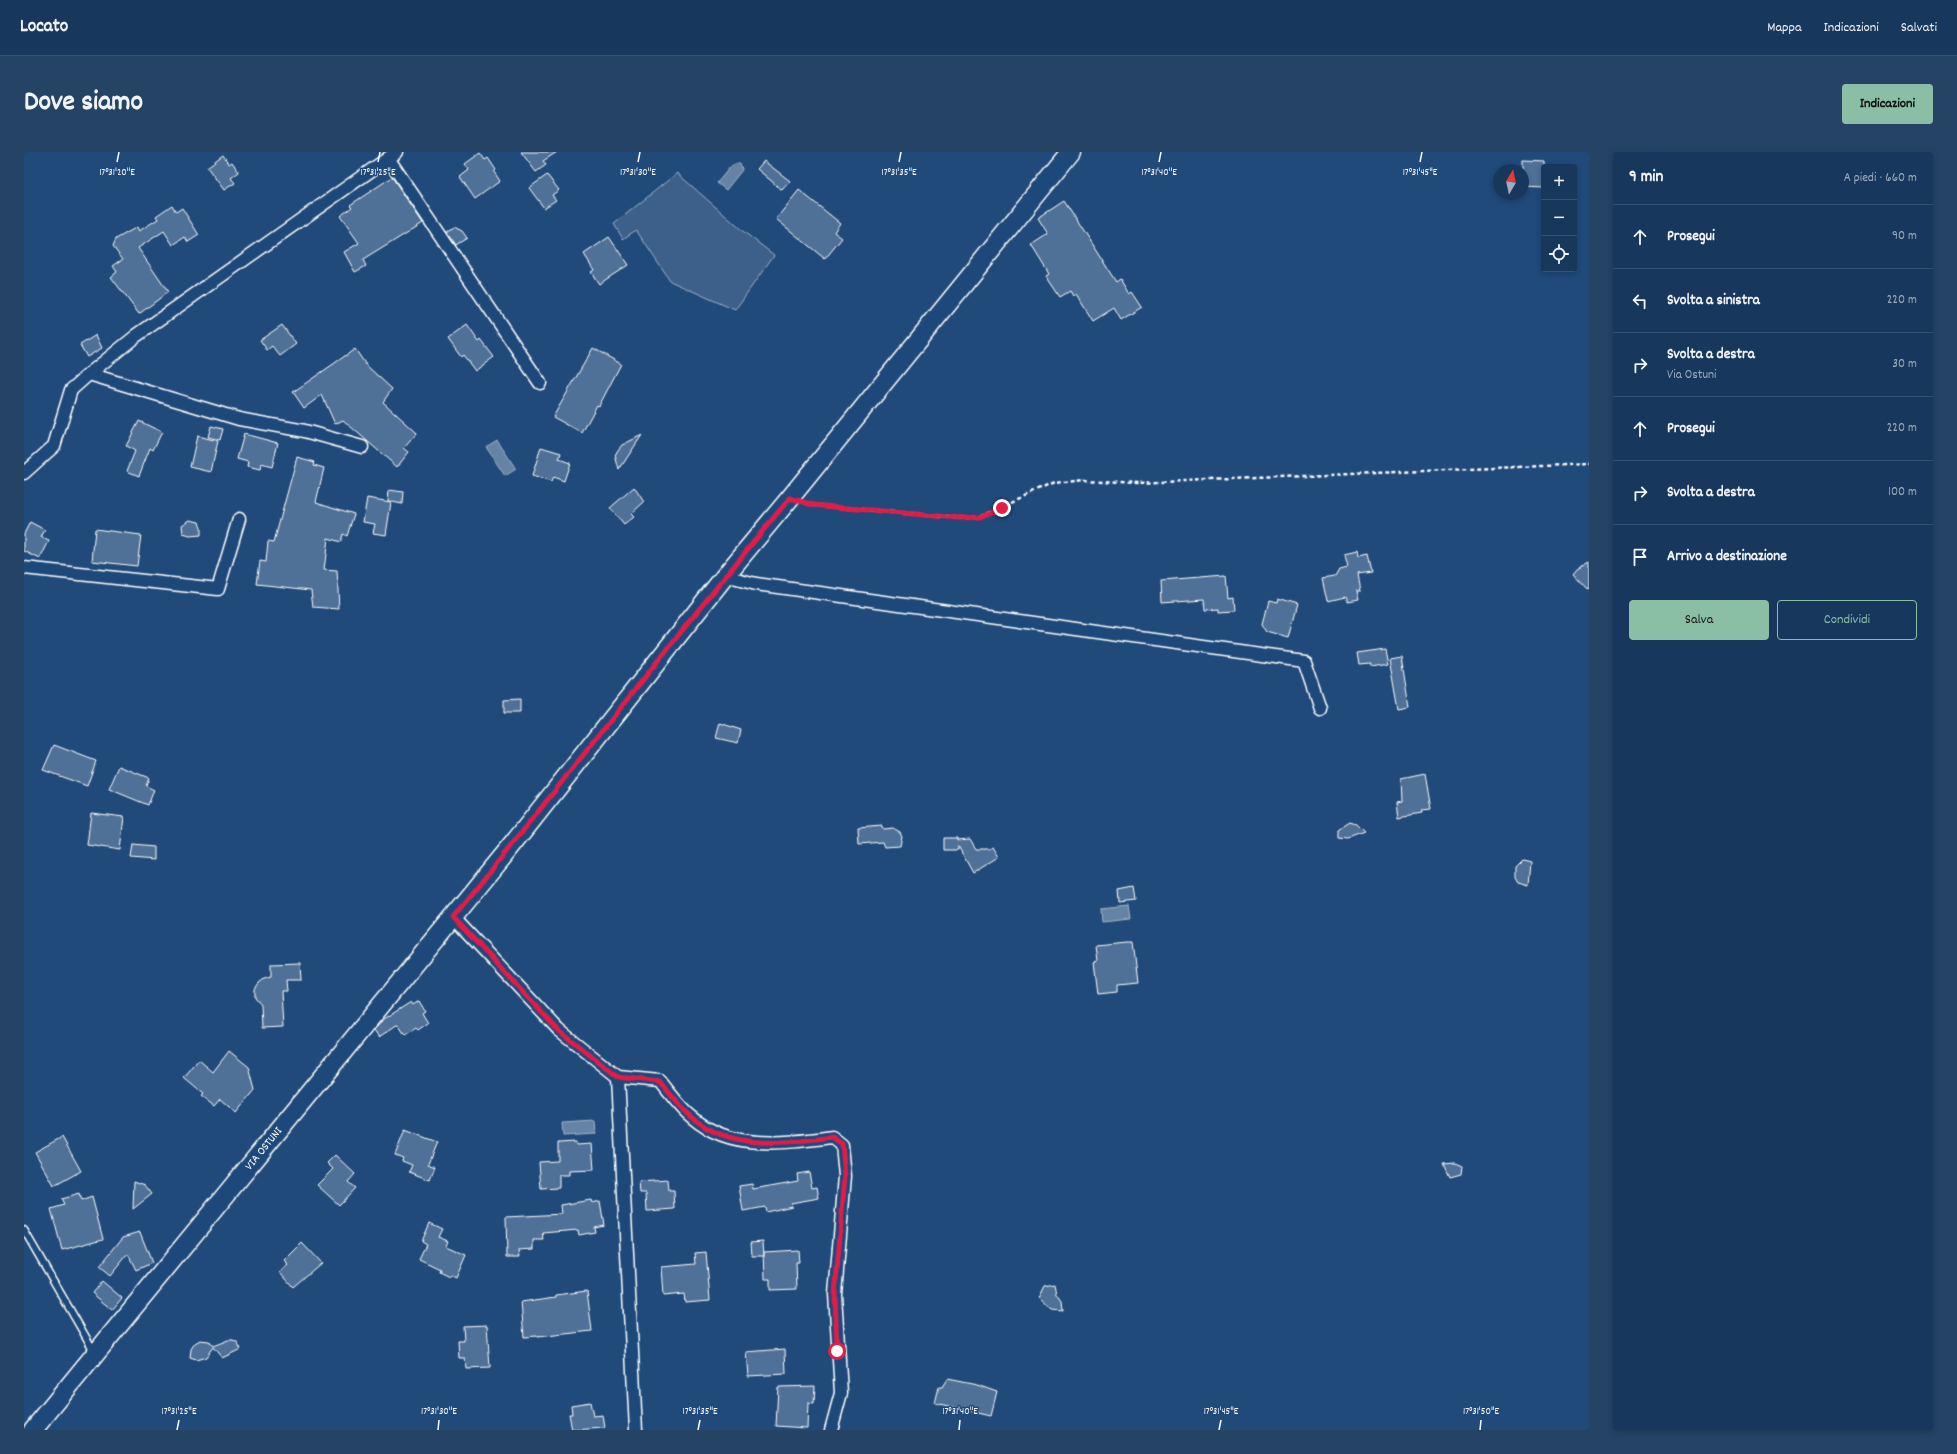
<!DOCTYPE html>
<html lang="it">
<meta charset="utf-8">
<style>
:root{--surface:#17385c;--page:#244365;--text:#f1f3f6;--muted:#9eacbb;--line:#365272;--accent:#8abfa5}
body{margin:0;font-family:Dekko,sans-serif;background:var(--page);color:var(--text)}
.controls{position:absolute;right:12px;top:12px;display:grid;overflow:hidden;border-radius:4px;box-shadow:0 2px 6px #0003}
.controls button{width:36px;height:36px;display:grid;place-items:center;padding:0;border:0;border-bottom:1px solid var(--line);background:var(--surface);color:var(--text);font:20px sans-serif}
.compass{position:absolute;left:1469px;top:12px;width:36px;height:36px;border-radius:50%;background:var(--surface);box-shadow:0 2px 6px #0003;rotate:9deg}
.stop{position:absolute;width:12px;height:12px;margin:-9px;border:3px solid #e11d48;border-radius:50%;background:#fff}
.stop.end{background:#e11d48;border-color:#fff;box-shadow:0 1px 4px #0008}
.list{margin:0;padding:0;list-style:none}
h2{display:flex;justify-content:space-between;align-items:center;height:52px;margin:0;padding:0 16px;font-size:17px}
h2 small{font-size:13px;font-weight:400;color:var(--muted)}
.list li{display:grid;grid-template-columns:26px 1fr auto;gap:12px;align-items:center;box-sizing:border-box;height:64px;padding:0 16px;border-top:1px solid var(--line)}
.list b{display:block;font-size:15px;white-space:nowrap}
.list p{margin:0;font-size:13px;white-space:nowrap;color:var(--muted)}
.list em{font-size:13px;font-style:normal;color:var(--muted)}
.actions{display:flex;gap:8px;padding:12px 16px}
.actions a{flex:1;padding:9px 0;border:1px solid var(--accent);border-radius:4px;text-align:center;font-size:14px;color:var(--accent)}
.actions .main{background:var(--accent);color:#111}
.icon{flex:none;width:22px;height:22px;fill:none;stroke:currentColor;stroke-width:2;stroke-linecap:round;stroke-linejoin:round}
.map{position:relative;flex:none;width:1565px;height:1278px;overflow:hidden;border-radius:4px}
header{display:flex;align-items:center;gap:24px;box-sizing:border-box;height:56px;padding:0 20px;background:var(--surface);border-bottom:1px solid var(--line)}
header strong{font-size:19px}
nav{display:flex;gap:22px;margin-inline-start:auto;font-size:14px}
.intro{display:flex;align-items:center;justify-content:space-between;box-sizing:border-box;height:96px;padding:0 24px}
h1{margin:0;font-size:28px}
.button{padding:10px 18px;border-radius:4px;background:var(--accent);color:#111;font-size:14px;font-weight:700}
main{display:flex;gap:24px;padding:0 24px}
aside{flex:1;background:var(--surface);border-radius:4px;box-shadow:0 2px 6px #0003}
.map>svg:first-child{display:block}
.green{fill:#3c618b;stroke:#9eb0c5}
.water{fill:#6583a4;stroke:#a3b5c8}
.building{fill:#507197;stroke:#fff}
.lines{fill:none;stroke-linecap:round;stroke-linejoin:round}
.lane-casing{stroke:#fff;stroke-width:9}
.street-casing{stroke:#fff;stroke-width:15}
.secondary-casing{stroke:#fff;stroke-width:21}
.path{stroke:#fff;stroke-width:2.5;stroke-dasharray:4 3;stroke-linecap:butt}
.lane{stroke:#1f4a7a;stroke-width:6}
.street{stroke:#1f4a7a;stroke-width:12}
.secondary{stroke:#1f4a7a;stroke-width:18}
.route{stroke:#e11d48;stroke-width:5}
.ticks{fill:none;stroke:#fff;stroke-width:1.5}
.labels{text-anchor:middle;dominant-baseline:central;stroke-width:3;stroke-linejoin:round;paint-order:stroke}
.street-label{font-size:12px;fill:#fff;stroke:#1f4a7a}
.ticks-label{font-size:10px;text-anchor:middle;fill:#fff;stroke:#1f4a7a;stroke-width:3;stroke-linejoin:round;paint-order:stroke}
</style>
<header>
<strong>Locato</strong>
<nav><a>Mappa</a><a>Indicazioni</a><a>Salvati</a></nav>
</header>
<div class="intro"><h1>Dove siamo</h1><a class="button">Indicazioni</a></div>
<main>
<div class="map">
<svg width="1565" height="1278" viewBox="0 0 1565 1278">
<rect width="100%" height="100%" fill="#1f4a7a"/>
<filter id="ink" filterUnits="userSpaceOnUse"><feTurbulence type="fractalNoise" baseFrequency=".025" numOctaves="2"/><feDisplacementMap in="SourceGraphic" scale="8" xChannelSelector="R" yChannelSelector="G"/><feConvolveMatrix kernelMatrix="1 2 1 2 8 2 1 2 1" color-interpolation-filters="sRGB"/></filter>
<g filter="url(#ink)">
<!-- green -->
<path class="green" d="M653 21 720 80 750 103 711 158 646 129 612 78 599 87 590 72Z"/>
<!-- water -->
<g class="water">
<path d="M713 11 717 13 718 18 702 38 693 31 707 14Z"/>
<path d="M473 288 492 317 481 324 462 295Z"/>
<path d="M1105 754 1107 767 1078 770 1077 757Z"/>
<path d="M571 969 572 982 539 984 538 971Z"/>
</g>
<!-- building -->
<g class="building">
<path d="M497 0H533L519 9 522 13 512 20Z"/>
<path d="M456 1 461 8 464 6 472 18 470 20 476 29 451 47 436 25 445 18 441 12Z"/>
<path d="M199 3 205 12 208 10 215 20 207 26 211 31 200 38 183 15Z"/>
<path d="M1499 8 1520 9V36L1499 35Z"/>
<path d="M740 9 766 29 758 38 733 17Z"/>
<path d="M523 23 535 38 528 43 532 48 520 56 505 36Z"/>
<path d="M368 25 399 71 339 108 342 114 331 120 320 100 335 91 316 64 328 55 326 53Z"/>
<path d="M775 38 816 71 810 80 818 86 801 107 752 67Z"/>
<path d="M1040 49 1092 130 1096 127 1105 142 1108 140 1118 155 1097 168 1090 156 1069 169 1052 142 1049 144 1046 139 1036 145 1022 124 1025 122 1007 93 1024 82 1014 66Z"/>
<path d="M148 53 152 60 158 56 175 83 164 90 161 85 149 93 140 79 114 96 144 140 115 162 87 125 93 120 89 114 99 107 89 94 92 87 113 75 115 79 134 67 132 64Z"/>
<path d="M430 75 438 79 443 86 432 93 423 80Z"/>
<path d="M585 85 604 113 575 132 567 120 570 118 560 102Z"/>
<path d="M258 173 272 192 256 204 248 194 243 198 236 188Z"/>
<path d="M443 173 455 190 457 188 470 205 451 219 439 203 437 205 424 187Z"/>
<path d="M72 183 78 196 63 205 56 193Z"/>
<path d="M569 196 597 212 575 254 573 253 558 281 529 265Z"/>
<path d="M331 197 342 213 368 237 359 250 393 281 380 296 385 300 373 315 319 268 311 272 298 243 280 256 269 240Z"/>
<path d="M115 269 138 280 129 298 126 296 115 324 103 319 111 299 102 294Z"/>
<path d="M187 274 199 277 196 288 184 285Z"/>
<path d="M220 282 254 291 248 315 237 312 236 318 223 315 224 310 213 307Z"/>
<path d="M618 283 595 318 591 303 594 298 598 293Z"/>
<path d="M173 284 194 289 187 320 166 315Z"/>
<path d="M517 295 537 301 535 307 546 311 540 329 529 325 527 330 508 324Z"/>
<path d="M273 305 291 310 290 313 300 316 292 350 330 362 323 384 319 382 317 390 304 386 300 418 313 419 315 457 289 455 287 438 233 432 236 409 242 410 244 389 250 390Z"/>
<path d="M610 335 620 350 607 362 610 365 600 373 586 356Z"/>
<path d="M365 338 379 340 378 352 364 349Z"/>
<path d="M343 346 367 350 362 383 349 381 351 372 339 370Z"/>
<path d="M166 368 175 370 177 375V383L166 384 159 382 158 373Z"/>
<path d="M6 370 21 378 17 385 25 389 16 407 0 399V382Z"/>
<path d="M71 377 117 383 113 414 68 409Z"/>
<path d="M1333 400 1334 406 1343 404 1347 421 1333 423 1336 439H1332L1334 448 1323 450 1321 445 1304 449 1299 426 1311 424 1315 417 1323 415 1320 403Z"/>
<path d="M1565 410V439L1549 422 1553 417Z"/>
<path d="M1202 424 1204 446 1209 445 1210 458 1194 459V456L1181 457 1180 447 1138 450 1137 429Z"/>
<path d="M1253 447 1273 453 1264 486 1243 480 1238 472 1244 449 1252 451Z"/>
<path d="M1361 497 1364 512 1346 515V512L1335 513 1333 501Z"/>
<path d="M1378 504 1386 555 1375 557 1366 506Z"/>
<path d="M496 547V561H480V548Z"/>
<path d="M696 571 717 578 714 591 692 586Z"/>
<path d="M30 593 72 609 63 634 19 618Z"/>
<path d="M95 614 125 626 122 634 130 638 124 653 85 637Z"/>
<path d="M1401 622 1407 657 1397 658 1398 661 1375 665 1373 650 1378 649 1377 627Z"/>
<path d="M67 661 100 665 96 698 63 693Z"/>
<path d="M1326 671 1332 673 1340 681 1324 687 1315 686V678Z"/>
<path d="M858 674 859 677 869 676 876 680 878 684 876 694 861 695 859 690 835 692 834 676Z"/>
<path d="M919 686H933V688L946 687 952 697H965L969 695 975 705 949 721 934 694V698H919Z"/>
<path d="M109 693 130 695V708L107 706Z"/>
<path d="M1498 707 1506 709 1504 733 1494 730 1491 725V714Z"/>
<path d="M1110 736 1112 749 1096 751 1095 739Z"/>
<path d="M1103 790H1109L1114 831 1093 833V840L1074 842 1070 810 1074 809 1072 793Z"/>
<path d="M276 811 277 828H262L263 839H257L259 875 238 876 237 852 231 845V837L235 831 240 827 247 825V812Z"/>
<path d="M395 849 401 859 398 861 404 871 394 878 392 876 381 883 374 872 355 885 350 878 360 867 387 850 389 853Z"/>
<path d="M205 899 225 915 231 938 212 961 196 947 190 954 177 944 179 942 160 926 175 908 189 920Z"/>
<path d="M381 978 413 990 404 1012 411 1015 406 1028 385 1020 388 1013 378 1009 379 1006 371 1003Z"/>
<path d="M38 985 57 1019 30 1034 11 1000Z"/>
<path d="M552 990V993L568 992 570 1018 545 1019V1023H535V1036L517 1037 515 1010 534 1009V991Z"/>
<path d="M311 1003 331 1022 324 1030 331 1036 315 1053 293 1033 309 1017 303 1011Z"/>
<path d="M1431 1011 1438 1014 1437 1022 1426 1025 1420 1012Z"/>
<path d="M785 1020 788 1036 793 1035 795 1046 767 1051 768 1054 742 1060 741 1055 719 1059 715 1034 728 1032 729 1037 774 1029 773 1022Z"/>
<path d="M644 1028 645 1039H650L651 1057 623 1059 622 1041H616L615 1030Z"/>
<path d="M110 1029 121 1033 128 1042 109 1057Z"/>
<path d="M55 1042 57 1049 68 1045 79 1087 38 1098 27 1057 40 1053 37 1047Z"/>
<path d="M567 1048 568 1051 576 1049 580 1073 570 1075 571 1080 555 1083 554 1078 519 1081 520 1088H510V1097L495 1098 496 1105H483L482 1065 538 1062 537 1053Z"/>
<path d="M405 1071 418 1077 414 1085 424 1089 422 1094 442 1103 432 1126 426 1123 425 1125 415 1120 416 1117 395 1107 402 1092 397 1089Z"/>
<path d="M116 1080 128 1111 112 1118 104 1102 86 1124 75 1115 99 1085Z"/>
<path d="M739 1089 740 1104H728L727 1090Z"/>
<path d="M278 1091 297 1111 269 1135 256 1120 264 1113 260 1109Z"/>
<path d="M774 1098 775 1111H772L773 1137 746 1138V1127H741L740 1100Z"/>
<path d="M682 1100 686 1148 661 1150 660 1142 639 1144 637 1115 672 1112 671 1101Z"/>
<path d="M78 1129 98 1146 88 1158 68 1141Z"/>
<path d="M1031 1132 1033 1142 1038 1149 1039 1159 1028 1158 1015 1146 1021 1134Z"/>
<path d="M563 1139 568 1179 513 1185V1184L500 1185 497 1150 532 1145V1143Z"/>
<path d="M463 1173 466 1216 442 1217 441 1206H435L434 1189H440L439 1174Z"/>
<path d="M176 1188 185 1189 189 1194 204 1188H209L213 1190 217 1197 198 1206 189 1195 182 1205 172 1208 166 1206 167 1197 171 1191Z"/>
<path d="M761 1197 762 1222 724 1224 722 1200Z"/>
<path d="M923 1227 953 1233 973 1240 967 1264 911 1251 915 1235H918Z"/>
<path d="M791 1234 790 1252 784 1251 783 1276 752 1274 754 1235Z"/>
<path d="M566 1250 569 1264 579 1263 581 1276 548 1278 545 1262H548L547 1253Z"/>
</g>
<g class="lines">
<!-- lane casing -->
<g class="lane-casing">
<path id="lane" d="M0 1078 70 1199"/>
</g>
<!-- street casing -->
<g class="street-casing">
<g id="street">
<path d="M364 6 516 231"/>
<path d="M65 222 112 184 373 0"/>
<path d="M0 321 30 294 47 238 65 222 215 267 281 279 338 295"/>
<path d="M0 416 194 437 215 367"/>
<path d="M701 424 732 432 1280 509 1296 556"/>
<path d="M429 765 535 878 594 925 636 929C646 941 656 956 669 966 707 999 762 991 808 985L818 993 821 1024 811 1142 817 1241 807 1278"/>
<path d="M594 925 612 1278"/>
</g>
</g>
<!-- secondary casing -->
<g class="secondary-casing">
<path id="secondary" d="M9 1278 485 697 701 424 766 346 1047 0"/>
</g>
<!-- path -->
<path class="path" d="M782 351 789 353 935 366 955 365 1030 331 1061 328 1113 331 1565 312"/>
<!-- lane -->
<use href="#lane" class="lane"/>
<!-- street -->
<use href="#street" class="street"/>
<!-- secondary -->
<use href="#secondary" class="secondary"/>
</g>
</g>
<g class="lines" filter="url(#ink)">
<!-- route -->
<path class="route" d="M813 1199 811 1142 821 1024 818 992 808 985C762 991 707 999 669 966 656 956 646 941 636 930L594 925 534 878 429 765C543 627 651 483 766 346L789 353 935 366 956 365 978 356"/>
</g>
<!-- ticks -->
<path class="ticks" d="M93 10 95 0M354 10 356 0M614 10 616 0M875 10 877 0M1135 10 1137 0M1396 10 1398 0M153 1278 155 1268M414 1278 415 1268M674 1278 676 1268M935 1278 936 1268M1195 1278 1197 1268M1456 1278 1457 1268"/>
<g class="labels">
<!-- street labels -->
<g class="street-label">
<text transform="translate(240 997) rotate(-51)">VIA OSTUNI</text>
</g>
</g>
<g class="ticks-label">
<text x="354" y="23">17°31'25"E</text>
<text x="614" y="23">17°31'30"E</text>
<text x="875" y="23">17°31'35"E</text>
<text x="1135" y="23">17°31'40"E</text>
<text x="1396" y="23">17°31'45"E</text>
<text x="93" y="23">17°31'20"E</text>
<text x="155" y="1262">17°31'25"E</text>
<text x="415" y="1262">17°31'30"E</text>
<text x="676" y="1262">17°31'35"E</text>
<text x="936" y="1262">17°31'40"E</text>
<text x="1197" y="1262">17°31'45"E</text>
<text x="1457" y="1262">17°31'50"E</text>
</g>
</svg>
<div class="controls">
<button>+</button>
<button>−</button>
<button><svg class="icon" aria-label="locate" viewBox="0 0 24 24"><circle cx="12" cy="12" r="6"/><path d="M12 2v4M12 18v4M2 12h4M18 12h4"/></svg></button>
</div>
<svg class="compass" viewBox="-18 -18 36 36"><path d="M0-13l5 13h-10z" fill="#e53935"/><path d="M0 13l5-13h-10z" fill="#9eacbb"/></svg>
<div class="stop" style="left:813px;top:1199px"></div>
<div class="stop end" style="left:978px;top:356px"></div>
</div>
<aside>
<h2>9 min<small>A piedi · 660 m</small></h2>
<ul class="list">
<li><svg class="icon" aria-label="ahead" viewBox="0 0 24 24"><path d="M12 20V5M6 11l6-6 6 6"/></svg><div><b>Prosegui</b></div><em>90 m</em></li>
<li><svg class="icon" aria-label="left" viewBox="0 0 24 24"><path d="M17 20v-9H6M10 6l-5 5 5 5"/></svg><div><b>Svolta a sinistra</b></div><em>220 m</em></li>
<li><svg class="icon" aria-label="right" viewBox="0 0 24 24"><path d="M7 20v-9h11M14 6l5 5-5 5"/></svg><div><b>Svolta a destra</b><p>Via Ostuni</p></div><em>30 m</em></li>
<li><svg class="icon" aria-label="ahead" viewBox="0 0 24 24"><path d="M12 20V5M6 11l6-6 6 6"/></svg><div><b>Prosegui</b></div><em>220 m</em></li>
<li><svg class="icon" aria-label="right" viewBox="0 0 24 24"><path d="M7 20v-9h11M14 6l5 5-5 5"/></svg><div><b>Svolta a destra</b></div><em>100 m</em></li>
<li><svg class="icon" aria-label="arrive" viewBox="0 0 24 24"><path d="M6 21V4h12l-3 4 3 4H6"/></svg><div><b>Arrivo a destinazione</b></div></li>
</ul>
<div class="actions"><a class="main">Salva</a><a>Condividi</a></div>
</aside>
</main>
